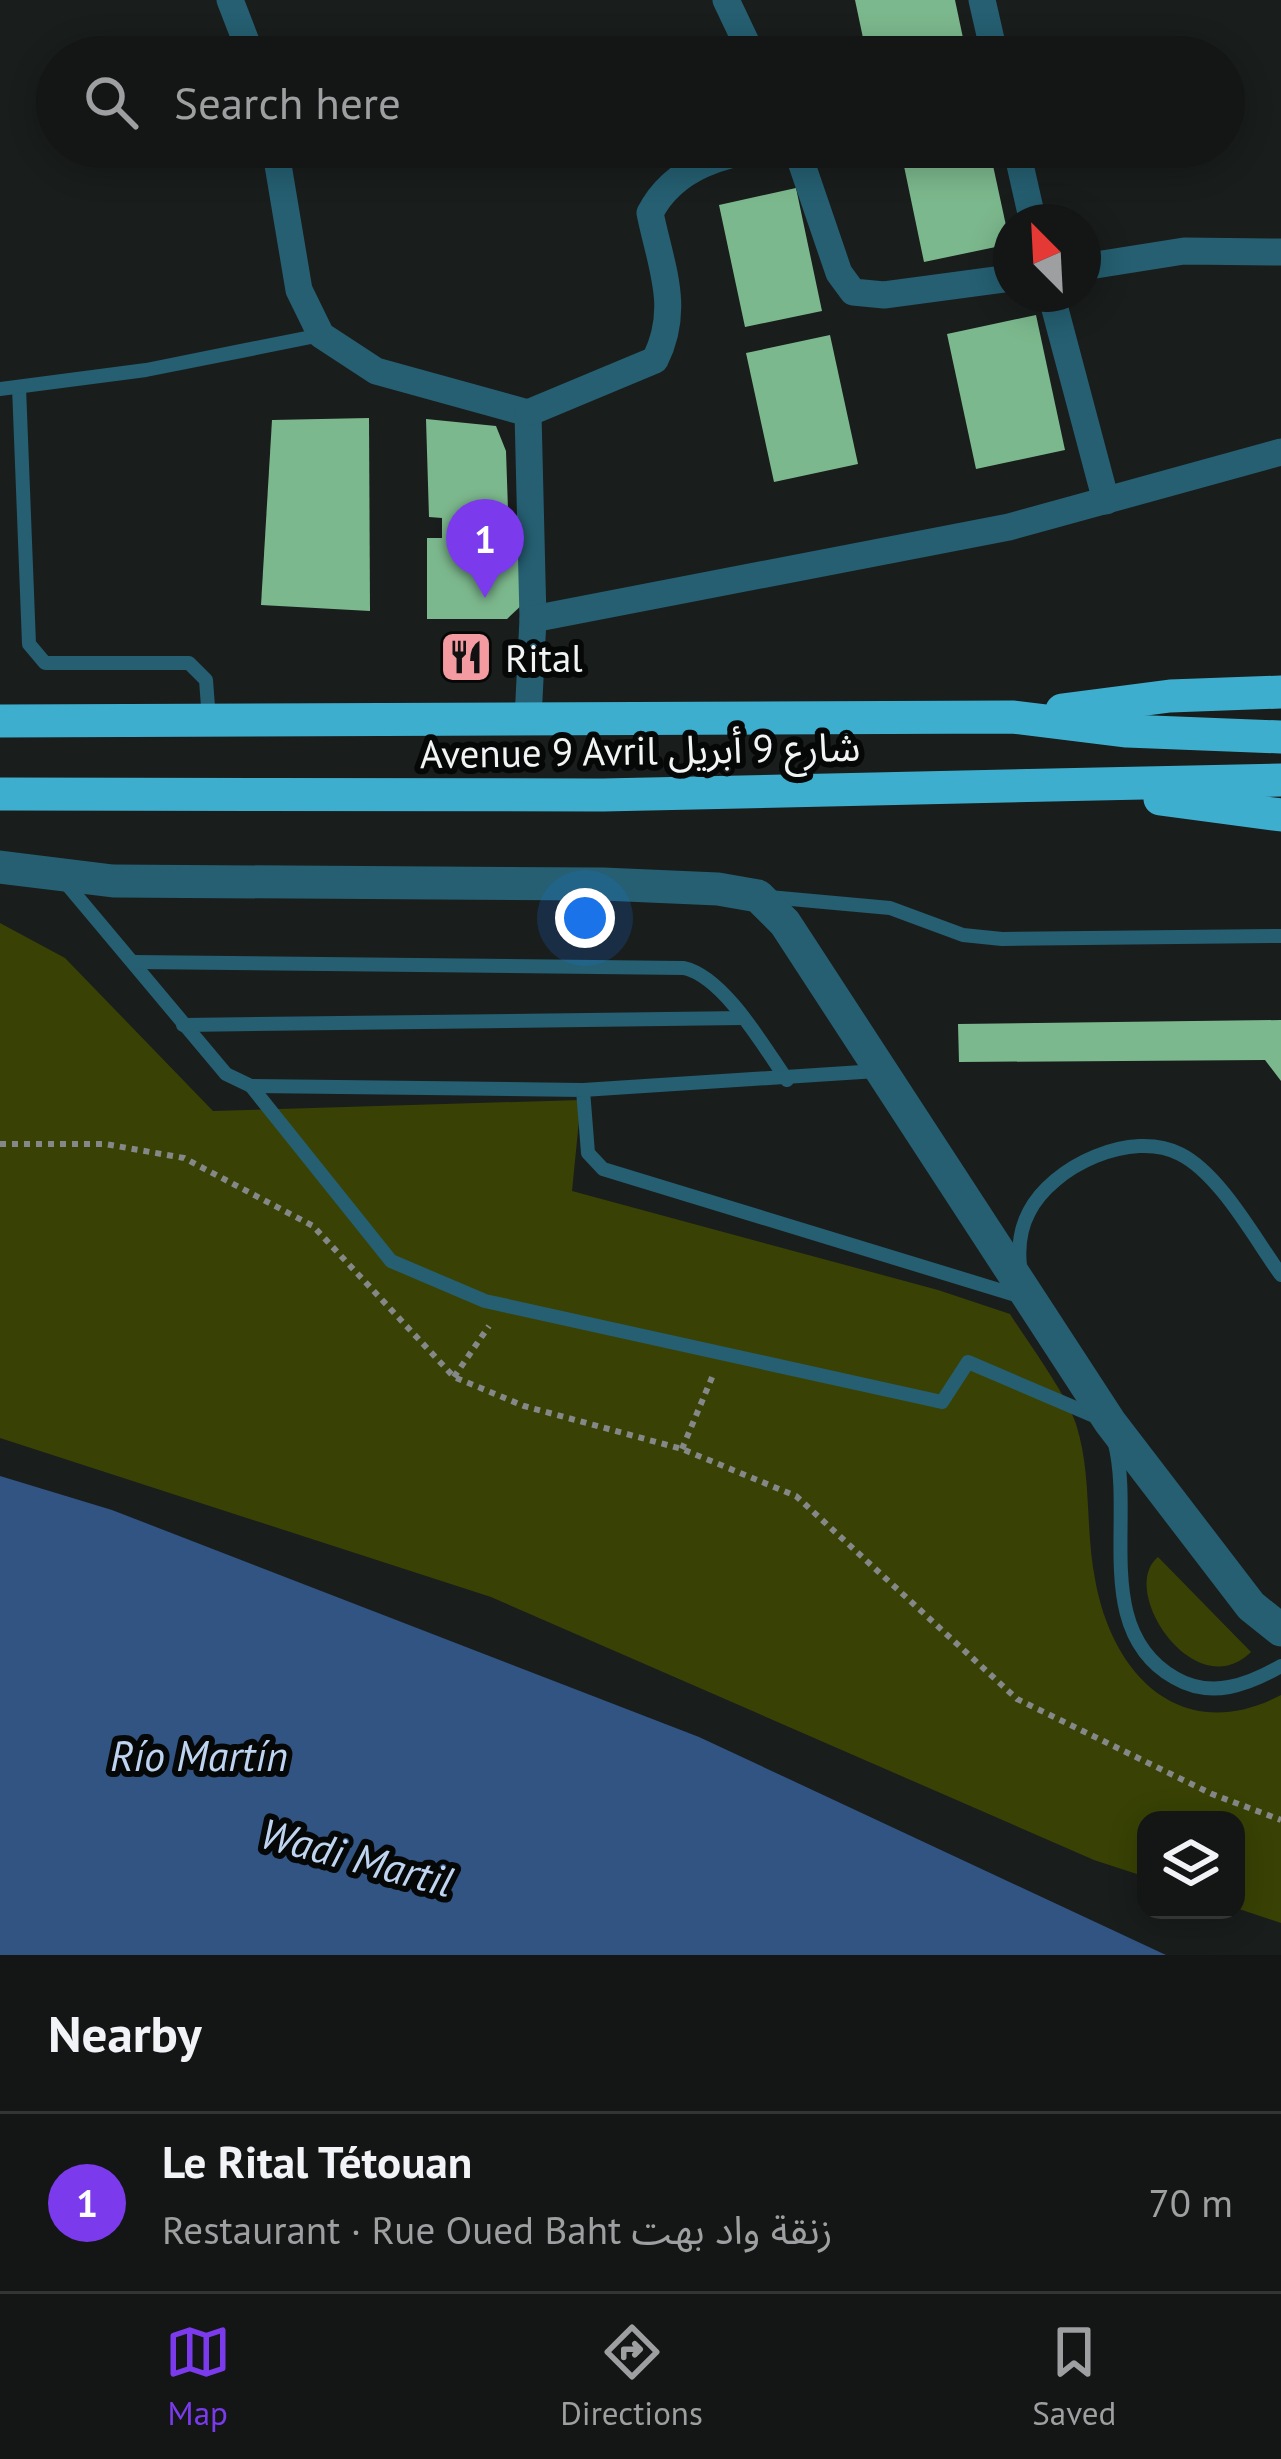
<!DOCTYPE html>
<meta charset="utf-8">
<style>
:root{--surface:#131615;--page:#202322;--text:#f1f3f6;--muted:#9d9fa0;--line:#323534;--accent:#7c3aed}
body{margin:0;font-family:"PT Sans","Noto Sans Arabic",sans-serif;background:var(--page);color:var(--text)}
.controls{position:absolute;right:36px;bottom:36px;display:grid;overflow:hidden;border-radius:24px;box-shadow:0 6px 30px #0003}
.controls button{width:108px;height:108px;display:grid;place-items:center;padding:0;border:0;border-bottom:3px solid var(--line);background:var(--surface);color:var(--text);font:60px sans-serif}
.compass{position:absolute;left:993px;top:204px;width:108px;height:108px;border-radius:50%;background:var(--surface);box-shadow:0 6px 30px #0003;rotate:336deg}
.you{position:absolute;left:585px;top:918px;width:42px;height:42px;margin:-30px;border:9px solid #fff;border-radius:50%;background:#1a73e8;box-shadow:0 0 0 18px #1a73e833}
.badge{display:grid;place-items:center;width:78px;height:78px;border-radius:50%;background:var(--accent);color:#fff;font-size:39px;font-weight:700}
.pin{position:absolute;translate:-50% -99px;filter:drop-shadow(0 3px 6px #0008)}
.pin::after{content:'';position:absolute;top:63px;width:42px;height:36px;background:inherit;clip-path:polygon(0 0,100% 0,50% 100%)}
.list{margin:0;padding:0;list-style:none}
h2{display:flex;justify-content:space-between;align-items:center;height:156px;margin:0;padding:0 48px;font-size:51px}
h2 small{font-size:39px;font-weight:400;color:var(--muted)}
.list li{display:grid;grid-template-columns:78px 1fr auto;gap:36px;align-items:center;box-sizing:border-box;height:180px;padding:0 48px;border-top:3px solid var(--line)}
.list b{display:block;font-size:45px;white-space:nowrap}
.list p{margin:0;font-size:39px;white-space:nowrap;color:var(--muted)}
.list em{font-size:39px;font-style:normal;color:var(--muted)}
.icon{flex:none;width:66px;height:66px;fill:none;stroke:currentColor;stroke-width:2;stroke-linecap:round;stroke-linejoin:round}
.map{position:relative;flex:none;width:1281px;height:1955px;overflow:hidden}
.search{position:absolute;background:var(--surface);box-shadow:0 6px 30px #0003;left:36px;right:36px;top:36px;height:132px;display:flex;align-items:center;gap:30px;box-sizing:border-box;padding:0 42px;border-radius:66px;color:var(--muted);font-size:45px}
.sheet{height:336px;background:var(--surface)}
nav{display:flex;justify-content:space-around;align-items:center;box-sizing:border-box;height:168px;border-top:3px solid var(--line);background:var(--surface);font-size:33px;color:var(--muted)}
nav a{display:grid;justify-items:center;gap:6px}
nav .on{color:var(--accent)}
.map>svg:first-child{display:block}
.green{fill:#394204}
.water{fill:#315483}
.building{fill:#7cb88d}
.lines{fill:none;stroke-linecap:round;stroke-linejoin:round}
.path{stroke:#858888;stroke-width:6;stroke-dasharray:6 6;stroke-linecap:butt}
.service{stroke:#255f71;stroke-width:14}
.minor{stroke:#255f71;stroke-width:27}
.tertiary{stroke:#255f71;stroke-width:33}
.trunk{stroke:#3eaecf;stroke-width:33}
.labels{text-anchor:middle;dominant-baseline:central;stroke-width:12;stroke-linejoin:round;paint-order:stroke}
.poi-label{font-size:39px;fill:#f1f4f4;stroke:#060707;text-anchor:start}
.street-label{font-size:39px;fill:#f1f4f4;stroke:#060707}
.water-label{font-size:42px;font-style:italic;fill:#bed4f1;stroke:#060707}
</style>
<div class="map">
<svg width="1281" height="1955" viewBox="0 0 1281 1955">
<rect width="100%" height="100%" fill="#191d1c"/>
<!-- green -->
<g class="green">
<path d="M0 923 65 958 213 1111 581 1100 572 1191 938 1290 1010 1314C1029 1344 1066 1393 1076 1424 1092 1474 1085 1528 1095 1579 1112 1675 1181 1747 1281 1695V1923L1236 1908V1820H1146V1877L1094 1860 491 1597 0 1438Z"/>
<path d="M1158 1557 1251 1652C1195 1707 1117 1590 1158 1557Z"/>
</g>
<!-- water -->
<path class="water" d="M0 1476 112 1510 699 1737 1166 1955H0Z"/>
<!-- building -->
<g class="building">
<path d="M855 0H955L967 57H867Z"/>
<path d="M900 147H989L1010 244 924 262Z"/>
<path d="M796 188 822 311 745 327 719 205Z"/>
<path d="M1036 315 1065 450 976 469 947 334Z"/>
<path d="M830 335 858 464 774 482 746 353Z"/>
<path d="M369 418 370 611 261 605 272 420Z"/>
<path d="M426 419 496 426 506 451 509 539 521 540 525 602 507 619H427V538H442V518L429 517Z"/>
<path d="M1281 1020V1081L1265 1060 959 1062 958 1024Z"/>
</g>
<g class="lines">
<!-- path -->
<g class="path">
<path d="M0 1144H105L184 1158 313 1226 454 1377 524 1406 682 1449 796 1496 1017 1699 1212 1794 1281 1820"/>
<path d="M454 1377 489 1326"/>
<path d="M682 1449 713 1375"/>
</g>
<!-- service -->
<g class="service">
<path d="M19 387 29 644 45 663H189L206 680 209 720"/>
<path d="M0 389 146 370 321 335"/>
<path d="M65 882 226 1074 251 1086 391 1261 485 1301 942 1402 968 1362 1099 1418"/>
<path d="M769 897 890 908 963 935 1002 939 1281 936"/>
<path d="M133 962 684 968C724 977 764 1047 787 1080"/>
<path d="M183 1025 743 1018"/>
<path d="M251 1086 583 1090 588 1153 603 1169 1019 1296"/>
<path d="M583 1090 877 1071"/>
<path d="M1020 1266C1018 1247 1020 1229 1029 1212 1052 1166 1132 1129 1180 1154 1220 1174 1255 1239 1281 1275"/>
<path d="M1115 1444C1134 1520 1092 1631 1175 1678 1211 1699 1248 1685 1281 1666"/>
</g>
<!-- minor -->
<g class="minor">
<path d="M230 0 252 57"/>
<path d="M726 0 753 57"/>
<path d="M982 0 995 57"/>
<path d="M275 147 299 290 321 335 376 371 528 413 533 619 528 719"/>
<path d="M796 147 839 273 853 292 884 295 1011 278"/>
<path d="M1016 147 1033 222"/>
<path d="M1083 267 1184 251 1281 252"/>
<path d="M1051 294 1106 501"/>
<path d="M528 413 655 360C681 308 661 267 650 213 674 166 726 152 776 147"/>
<path d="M533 619 1009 527 1281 452"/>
</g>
<!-- tertiary -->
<path class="tertiary" d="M0 867 113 881 603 884 718 889 758 896 785 923 1110 1422 1251 1606 1281 1630"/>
<!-- trunk -->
<g class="trunk">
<path d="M1062 710 1170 696 1281 692"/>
<path d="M0 721 1012 717 1127 731 1281 737"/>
<path d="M0 794 603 795 1281 780"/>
<path d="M1160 799 1281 815"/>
</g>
</g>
<!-- icons -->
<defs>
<g id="restaurant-square" transform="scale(2.7)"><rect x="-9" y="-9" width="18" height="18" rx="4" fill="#f49aa1" stroke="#060707"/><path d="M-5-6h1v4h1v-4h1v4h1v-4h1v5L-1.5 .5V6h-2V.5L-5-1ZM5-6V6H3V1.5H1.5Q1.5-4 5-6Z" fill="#111"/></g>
</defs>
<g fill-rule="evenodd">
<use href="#restaurant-square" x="466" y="657"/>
</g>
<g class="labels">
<!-- poi labels -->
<g class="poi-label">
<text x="505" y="657">Rital</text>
</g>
<!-- street labels -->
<g class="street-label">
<text transform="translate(640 750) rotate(-1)">Avenue 9 Avril شارع 9 أبريل</text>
</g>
<!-- water labels -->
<g class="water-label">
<text x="199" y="1755">Río Martín</text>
<text transform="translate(357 1857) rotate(15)">Wadi Martil</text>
</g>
</g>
</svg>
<div class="controls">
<button><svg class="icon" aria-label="layers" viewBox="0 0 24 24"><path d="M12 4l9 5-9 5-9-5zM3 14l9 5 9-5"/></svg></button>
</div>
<svg class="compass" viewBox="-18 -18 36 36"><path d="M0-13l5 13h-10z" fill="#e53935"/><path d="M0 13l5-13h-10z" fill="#9d9fa0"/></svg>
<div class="you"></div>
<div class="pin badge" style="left:485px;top:598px">1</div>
<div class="search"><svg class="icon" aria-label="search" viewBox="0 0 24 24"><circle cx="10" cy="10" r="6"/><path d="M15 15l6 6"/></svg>Search here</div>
</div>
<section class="sheet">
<h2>Nearby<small></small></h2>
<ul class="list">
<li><span class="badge">1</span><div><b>Le Rital Tétouan</b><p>Restaurant · Rue Oued Baht زنقة واد بهت</p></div><em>70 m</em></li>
</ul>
</section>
<nav>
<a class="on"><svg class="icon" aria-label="map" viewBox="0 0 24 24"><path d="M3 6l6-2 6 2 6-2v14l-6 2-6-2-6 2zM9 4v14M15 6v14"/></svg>Map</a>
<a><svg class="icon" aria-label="directions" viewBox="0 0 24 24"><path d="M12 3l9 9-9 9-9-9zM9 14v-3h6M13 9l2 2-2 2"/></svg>Directions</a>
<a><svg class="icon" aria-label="saved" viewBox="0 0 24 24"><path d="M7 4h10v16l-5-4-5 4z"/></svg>Saved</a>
</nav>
